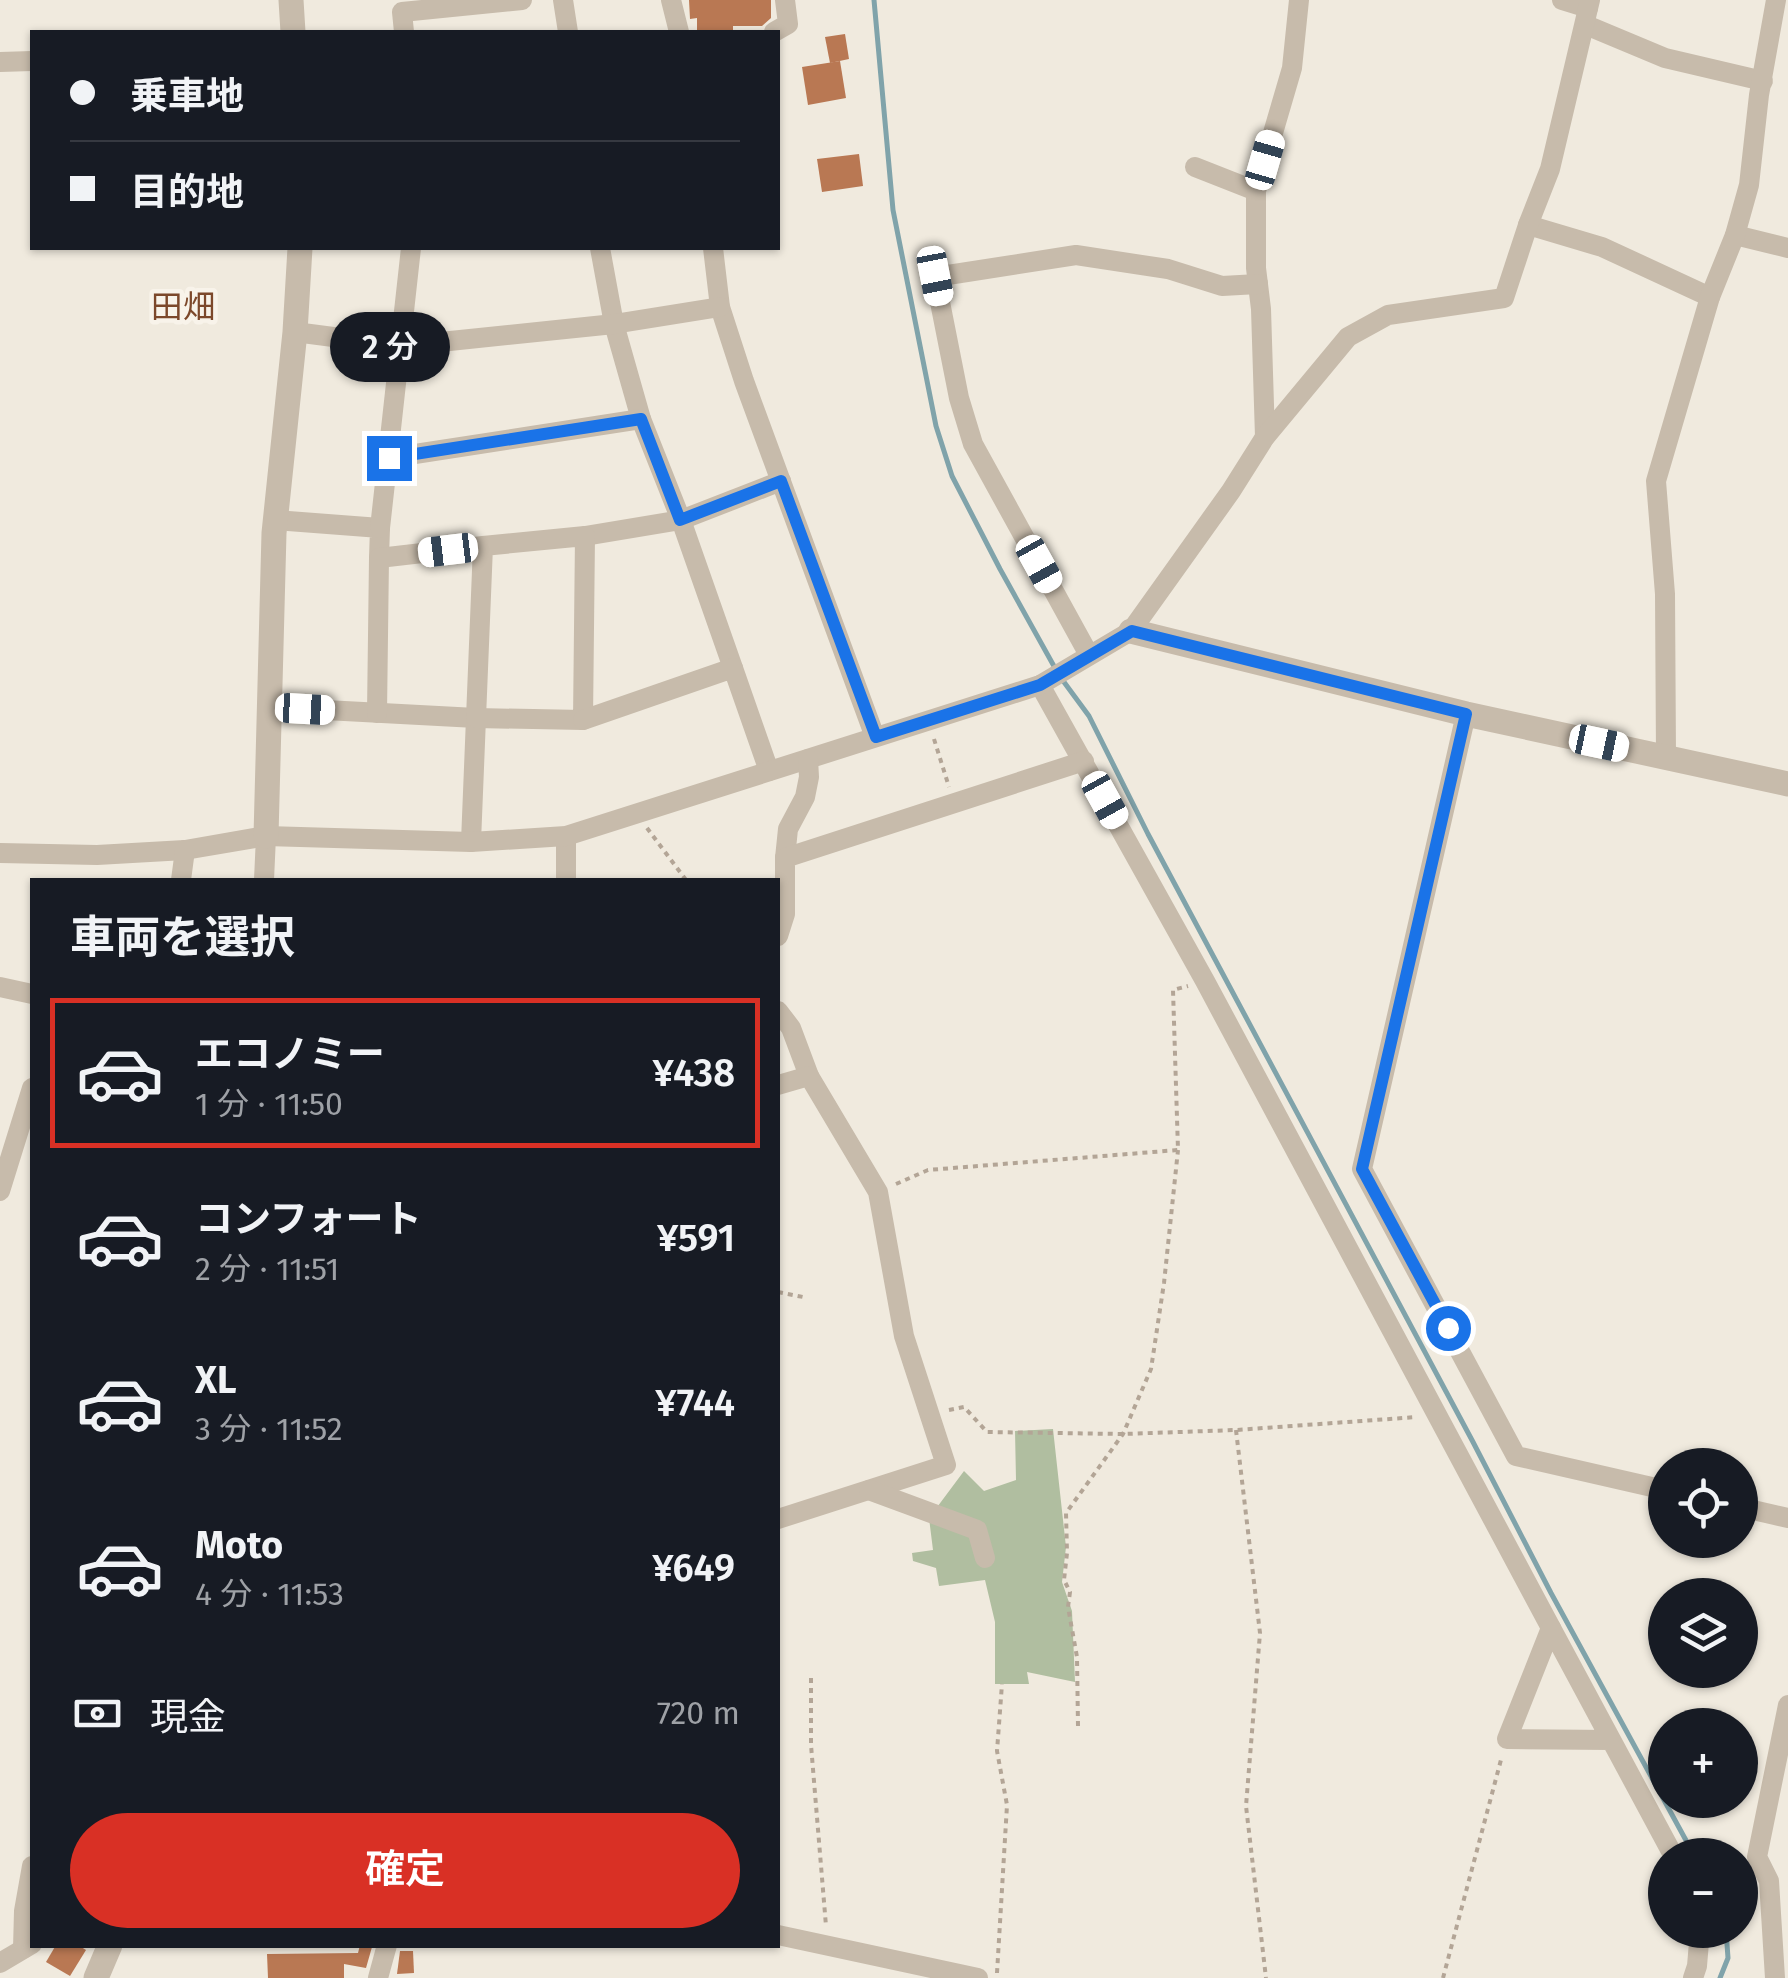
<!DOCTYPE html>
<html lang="ja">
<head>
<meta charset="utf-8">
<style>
  :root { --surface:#171b24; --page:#20242c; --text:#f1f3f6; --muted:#9ea1a6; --line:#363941; --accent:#d93025 }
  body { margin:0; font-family:"Fira Sans","Noto Sans JP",sans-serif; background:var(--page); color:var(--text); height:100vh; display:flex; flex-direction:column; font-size:38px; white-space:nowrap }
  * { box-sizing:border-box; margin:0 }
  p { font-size:32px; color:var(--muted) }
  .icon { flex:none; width:55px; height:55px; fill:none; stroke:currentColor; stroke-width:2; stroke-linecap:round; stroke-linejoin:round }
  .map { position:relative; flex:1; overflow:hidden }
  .drawer { position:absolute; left:30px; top:878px; width:750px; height:1070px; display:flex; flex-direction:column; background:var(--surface); border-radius:0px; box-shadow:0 2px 8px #0004 }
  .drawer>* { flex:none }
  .top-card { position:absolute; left:30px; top:30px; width:750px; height:220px; border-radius:0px; box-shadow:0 2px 8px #0004; display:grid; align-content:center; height:220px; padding:0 40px; background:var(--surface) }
  .tools { position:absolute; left:1648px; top:1448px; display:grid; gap:20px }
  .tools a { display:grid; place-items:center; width:110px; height:110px; border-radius:50%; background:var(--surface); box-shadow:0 2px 8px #0004; font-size:50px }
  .end { position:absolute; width:45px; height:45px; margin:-22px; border:12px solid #1a73e8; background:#fff; box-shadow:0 0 0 5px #fff }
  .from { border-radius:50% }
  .bubble { position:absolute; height:70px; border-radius:35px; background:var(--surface); box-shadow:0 2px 8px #0004; font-size:32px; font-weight:600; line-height:70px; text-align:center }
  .car { position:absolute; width:30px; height:60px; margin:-30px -15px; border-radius:12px; box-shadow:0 0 8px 2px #0007; background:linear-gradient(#fff 24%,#345 0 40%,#fff 0 76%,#345 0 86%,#fff 0) }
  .top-card b { display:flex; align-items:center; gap:35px; height:95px; font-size:38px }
  .top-card b+b { border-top:2px solid var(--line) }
  .top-card i { width:25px; height:25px; background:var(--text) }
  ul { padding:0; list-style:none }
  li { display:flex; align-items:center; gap:30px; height:150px; margin:0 20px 15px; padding:0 20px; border:5px solid transparent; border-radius:0px }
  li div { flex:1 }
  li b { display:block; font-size:38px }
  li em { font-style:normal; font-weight:600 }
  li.selected { border-color:var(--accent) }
  li>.icon { width:90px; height:90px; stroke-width:1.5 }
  h2 { padding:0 40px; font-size:45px; line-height:120px }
  .pay { display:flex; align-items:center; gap:25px; height:110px; padding:0 40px; font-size:38px }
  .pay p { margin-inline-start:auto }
  .action { display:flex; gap:20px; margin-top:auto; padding:20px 40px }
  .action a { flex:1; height:115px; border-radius:60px; background:var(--accent); color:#fff; font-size:40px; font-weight:600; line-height:115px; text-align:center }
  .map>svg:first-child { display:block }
  .green { fill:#b0bea0 }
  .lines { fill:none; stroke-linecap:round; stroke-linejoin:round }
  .stream { stroke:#80a3aa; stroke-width:5 }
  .building { fill:#b97853 }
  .path { stroke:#b3a596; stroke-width:4; stroke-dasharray:5 5; stroke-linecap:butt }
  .minor { stroke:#c7bbab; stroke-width:20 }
  .tertiary { stroke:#c7bbab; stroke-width:25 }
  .route { stroke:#1a73e8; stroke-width:12 }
  .labels { text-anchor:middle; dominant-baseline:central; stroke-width:9; stroke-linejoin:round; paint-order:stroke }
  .neighbourhood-label { font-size:32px; fill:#7c482b; stroke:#f8f3ea }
</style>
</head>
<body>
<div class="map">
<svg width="1788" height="1978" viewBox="0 0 1788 1978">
  <rect width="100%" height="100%" fill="#f0eade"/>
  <polygon class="green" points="1053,1429 1066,1547 1062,1582 1072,1611 1075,1682 1027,1672 1029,1684 995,1684 995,1622 985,1580 939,1586 936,1568 913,1561 912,1553 933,1550 929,1518 964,1471 984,1491 1016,1480 1015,1431"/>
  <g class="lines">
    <g class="stream">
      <polyline points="874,0 893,210 936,426 952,476 1000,569 1055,668"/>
      <polyline points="1061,678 1089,716 1148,834 1473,1442 1551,1593 1694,1855"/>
      <polyline points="1720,1978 1728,1958 1726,1930"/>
    </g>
  </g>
  <g class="building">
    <polygon points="689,0 771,0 771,18 762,26 733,26 733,32 697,32 697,18 690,19"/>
    <polygon points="845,34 849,59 830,63 825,37"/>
    <polygon points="840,61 846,98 808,105 802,67"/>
    <polygon points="859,154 863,186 822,192 817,159"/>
    <polygon points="56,1945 78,1945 86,1950 70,1976 46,1962"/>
    <polygon points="360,1945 372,1947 366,1968 344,1964 344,1978 268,1978 267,1954 358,1953"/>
    <polygon points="400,1951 413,1951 414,1973 397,1974"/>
  </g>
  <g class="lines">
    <g class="path">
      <polyline points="934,739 949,787"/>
      <polyline points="647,828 686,880"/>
      <polyline points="896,1184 928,1170 1178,1150 1173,990 1188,986"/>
      <polyline points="778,1292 803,1297"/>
      <polyline points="949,1410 964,1407 987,1432 1123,1434 1236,1430 1417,1417"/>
      <polyline points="1236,1430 1260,1633 1246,1806 1266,1978"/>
      <polyline points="811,1678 811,1745 826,1926"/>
      <polyline points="1078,1726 1077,1657 1068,1607 1070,1592 1064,1580 1067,1553 1066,1513 1123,1434 1151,1369 1164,1283 1178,1150"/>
      <polyline points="997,1973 1007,1805 997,1751 1002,1684"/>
      <polyline points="1443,1978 1502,1756"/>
    </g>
    <g class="minor">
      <polyline points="563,0 568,32"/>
      <polyline points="671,0 679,32"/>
      <polyline points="1562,0 1588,8"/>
      <polyline points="1586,25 1665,58 1763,81"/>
      <polyline points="404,32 402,12 522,0"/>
      <polyline points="774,32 788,24 785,0"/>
      <polyline points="0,62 32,61"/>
      <polyline points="1195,167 1256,191"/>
      <polyline points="1528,225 1602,247 1710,297"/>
      <polyline points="1735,235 1788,248"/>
      <polyline points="600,248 614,324 641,419"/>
      <polyline points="713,248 720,307 744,381 875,737"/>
      <polyline points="295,332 402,346 614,324 720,307"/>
      <polyline points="1265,437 1261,309 1256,268 1256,191 1292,68 1299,0"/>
      <polyline points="389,458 641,419 681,520 733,668"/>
      <polyline points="275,520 380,528 379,558"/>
      <polyline points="380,528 411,248"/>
      <polyline points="585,536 681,520 781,481"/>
      <polyline points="1089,655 973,444 959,398 935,277 1076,255 1168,269 1222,286 1258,284"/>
      <polyline points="1040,685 1205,981 1551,1628"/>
      <polyline points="269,707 476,718 471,842"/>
      <polyline points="377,713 379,558 483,546 476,718 583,720 585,536 483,546"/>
      <polyline points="1466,714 1362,1169 1516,1456 1665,1490"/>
      <polyline points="583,720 733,668 769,771"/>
      <polyline points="1666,757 1665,594 1656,481 1710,297 1735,235 1749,185 1759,95 1776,0"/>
      <polyline points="566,836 566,880"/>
      <polyline points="0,853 97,855 185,850 266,836 471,842 566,836 1040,685 1131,631 1231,491 1265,437 1348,337 1388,315 1504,298 1528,225 1550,169 1590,0"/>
      <polyline points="785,858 788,829 805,797 809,777 808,759"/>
      <polyline points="181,880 185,850"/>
      <polyline points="264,880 266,836"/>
      <polyline points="778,936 785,914 785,858 1084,761"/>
      <polyline points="0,987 32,994"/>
      <polyline points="778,1011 791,1028 809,1076"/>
      <polyline points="778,1085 809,1076 878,1192 904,1336 946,1465 778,1519"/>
      <polyline points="0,1191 32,1088"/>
      <polyline points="869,1490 977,1530 985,1558"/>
      <polyline points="1740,1507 1788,1518"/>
      <polyline points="1611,1740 1507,1739 1551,1628 1673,1855"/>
      <polyline points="778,1935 978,1978"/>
      <polyline points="23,1949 24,1911 32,1866"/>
      <polyline points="0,1963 32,1944"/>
      <polyline points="378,1978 387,1945"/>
      <polyline points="1693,1978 1697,1966 1700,1930"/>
      <polyline points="1775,1978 1769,1881 1757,1857 1788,1705"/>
    </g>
    <g class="tertiary">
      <polyline points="291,0 293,32"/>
      <polyline points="1131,631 1466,714 1788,784"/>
      <polyline points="266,836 274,533 295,332 300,248"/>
      <polyline points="96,1978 110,1945"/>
    </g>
  </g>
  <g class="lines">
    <polyline class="route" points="389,458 641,419 680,520 781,481 876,737 1040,685 1132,631 1466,714 1362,1169 1448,1328"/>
  </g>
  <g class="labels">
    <g class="neighbourhood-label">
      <text x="183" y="307">田畑</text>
    </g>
  </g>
</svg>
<div class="tools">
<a><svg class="icon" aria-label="locate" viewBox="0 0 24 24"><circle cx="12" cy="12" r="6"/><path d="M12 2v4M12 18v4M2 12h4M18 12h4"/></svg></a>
<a><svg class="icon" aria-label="layers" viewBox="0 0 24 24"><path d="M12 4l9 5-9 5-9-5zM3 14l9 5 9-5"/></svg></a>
<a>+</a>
<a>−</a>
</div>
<i class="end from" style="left:1448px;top:1328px"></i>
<i class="end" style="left:389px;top:458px"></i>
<div class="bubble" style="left:330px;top:312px;width:120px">2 分</div>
<i class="car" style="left:1265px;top:160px;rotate:16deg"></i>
<i class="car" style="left:935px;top:276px;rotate:169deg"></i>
<i class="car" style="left:448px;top:550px;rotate:263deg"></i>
<i class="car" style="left:1039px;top:564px;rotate:151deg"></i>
<i class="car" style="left:305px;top:709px;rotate:93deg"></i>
<i class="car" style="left:1599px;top:743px;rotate:102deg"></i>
<i class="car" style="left:1105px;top:800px;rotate:151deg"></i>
<div class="top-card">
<b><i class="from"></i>乗車地</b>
<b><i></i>目的地</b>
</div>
<section class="drawer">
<h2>車両を選択</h2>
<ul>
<li class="selected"><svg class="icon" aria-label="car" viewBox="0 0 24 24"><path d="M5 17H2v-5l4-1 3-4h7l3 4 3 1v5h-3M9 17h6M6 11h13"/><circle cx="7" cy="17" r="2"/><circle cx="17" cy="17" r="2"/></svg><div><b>エコノミー</b><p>1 分 · 11:50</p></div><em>¥438</em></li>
<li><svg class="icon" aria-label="car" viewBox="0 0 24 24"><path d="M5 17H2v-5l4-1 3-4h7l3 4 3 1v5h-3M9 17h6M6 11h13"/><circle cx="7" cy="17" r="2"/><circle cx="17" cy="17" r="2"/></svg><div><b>コンフォート</b><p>2 分 · 11:51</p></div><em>¥591</em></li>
<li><svg class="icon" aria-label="car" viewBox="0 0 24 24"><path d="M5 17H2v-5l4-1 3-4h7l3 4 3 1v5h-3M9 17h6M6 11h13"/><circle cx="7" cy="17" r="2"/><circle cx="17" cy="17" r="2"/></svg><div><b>XL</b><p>3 分 · 11:52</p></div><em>¥744</em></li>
<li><svg class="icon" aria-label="car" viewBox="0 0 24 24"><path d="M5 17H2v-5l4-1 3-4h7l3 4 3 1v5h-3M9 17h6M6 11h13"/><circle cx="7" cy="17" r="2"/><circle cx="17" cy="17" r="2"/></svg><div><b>Moto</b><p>4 分 · 11:53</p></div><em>¥649</em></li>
</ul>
<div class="pay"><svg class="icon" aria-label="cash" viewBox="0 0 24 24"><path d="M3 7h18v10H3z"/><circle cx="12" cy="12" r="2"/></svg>現金<p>720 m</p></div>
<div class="action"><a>確定</a></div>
</section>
</div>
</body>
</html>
